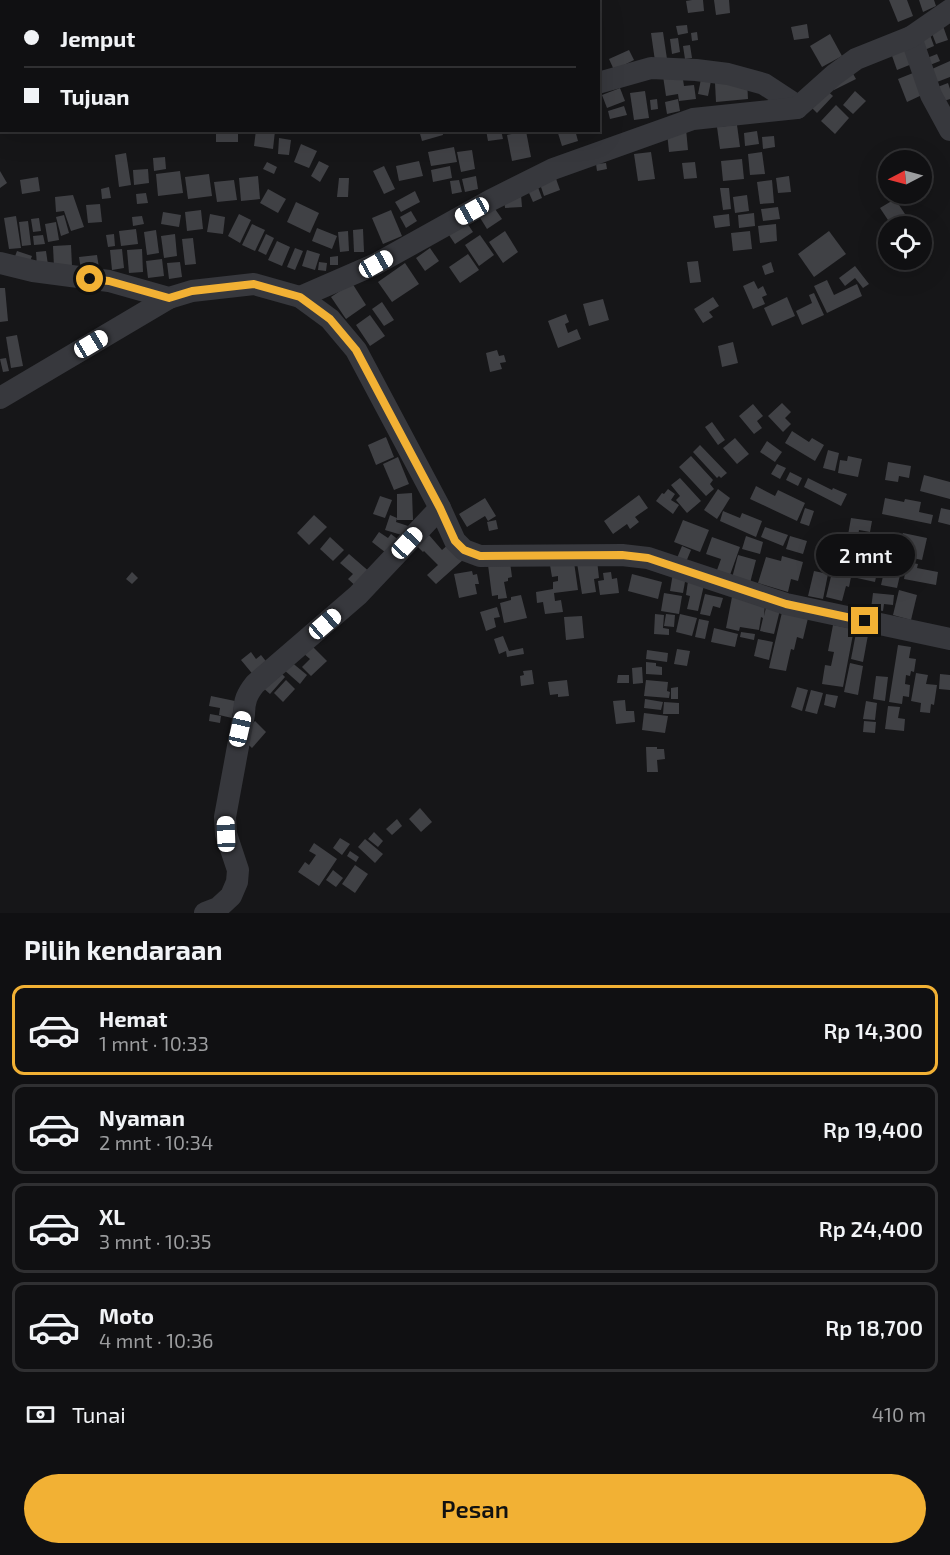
<!DOCTYPE html>
<html lang="id">
<head>
<meta charset="utf-8">
<style>
  :root { --surface:#101012; --page:#1e1e20; --text:#f1f3f6; --muted:#9c9d9f; --line:#303032; --accent:#f2b134 }
  body { margin:0; font-family:"Exo 2",sans-serif; background:var(--page); color:var(--text); height:100vh; display:flex; flex-direction:column; font-size:22px; white-space:nowrap }
  * { box-sizing:border-box; margin:0 }
  p { font-size:20px; color:var(--muted) }
  .icon { flex:none; width:33px; height:33px; fill:none; stroke:currentColor; stroke-width:2; stroke-linecap:round; stroke-linejoin:round }
  .map { position:relative; height:913px; overflow:hidden }
  .sheet { display:flex; flex-direction:column; background:var(--surface); flex:1 }
  .sheet>* { flex:none }
  .hud { position:absolute; left:0px; top:0px; width:600px; height:132px; box-shadow:0 6px 24px #0002,0 0 0 2px var(--line); display:grid; align-content:center; height:132px; padding:0 24px; background:var(--surface) }
  .needle { width:39px; rotate:264deg }
  .buttons { position:absolute; left:878px; top:150px; display:grid; gap:12px }
  .buttons a { display:grid; place-items:center; width:54px; height:54px; border-radius:50%; background:var(--surface); box-shadow:0 6px 24px #0002,0 0 0 2px var(--line); font-size:30px }
  .end { position:absolute; width:27px; height:27px; margin:-14px; border:8px solid #f2b134; background:#111; box-shadow:0 0 0 3px #111 }
  .from { border-radius:50% }
  .bubble { position:absolute; height:42px; border-radius:21px; background:var(--surface); box-shadow:0 6px 24px #0002,0 0 0 2px var(--line); font-size:20px; font-weight:600; line-height:42px; text-align:center }
  .car { position:absolute; width:18px; height:36px; margin:-18px -9px; border-radius:8px; box-shadow:0 0 4px 2px #0007; background:linear-gradient(#fff 24%,#345 0 40%,#fff 0 76%,#345 0 86%,#fff 0) }
  .hud b { display:flex; align-items:center; gap:21px; height:57px; font-size:22px }
  .hud b+b { border-top:2px solid var(--line) }
  .hud i { width:15px; height:15px; background:var(--text) }
  ul { padding:0; list-style:none }
  li { display:flex; align-items:center; gap:18px; height:90px; margin:0 12px 9px; padding:0 12px; border:3px solid var(--line); border-radius:12px }
  li div { flex:1 }
  li b { display:block; font-size:22px }
  li em { font-style:normal; font-weight:600 }
  li.active { border-color:var(--accent) }
  li>.icon { width:54px; height:54px; stroke-width:1.5 }
  h2 { padding:0 24px; font-size:27px; line-height:72px }
  .pay { display:flex; align-items:center; gap:15px; height:66px; padding:0 24px; font-size:22px }
  .pay p { margin-inline-start:auto }
  .action { display:flex; gap:12px; margin-top:auto; padding:12px 24px }
  .action a { flex:1; height:69px; border-radius:36px; background:var(--accent); color:#111; font-size:24px; font-weight:600; line-height:69px; text-align:center }
  .map>svg:first-child { display:block }
  .building { fill:#404145 }
  .lines { fill:none; stroke-linecap:round; stroke-linejoin:round }
  .minor { stroke:#37383d; stroke-width:22 }
  .route { stroke:#f2b134; stroke-width:8 }
</style>
</head>
<body>
<div class="map">
<svg width="950" height="913" viewBox="0 0 950 913">
  <rect width="100%" height="100%" fill="#161618"/>
  <g class="building">
    <polygon points="692,0 703,0 704,11 688,13 686,1"/>
    <polygon points="714,0 729,0 730,13 716,15"/>
    <polygon points="889,0 907,0 913,16 898,22"/>
    <polygon points="919,0 934,0 936,6 923,12"/>
    <polygon points="807,24 809,38 794,40 791,27"/>
    <polygon points="687,25 688,33 678,35 676,26"/>
    <polygon points="943,26 948,40 936,44 931,31"/>
    <polygon points="663,32 667,59 655,61 651,33"/>
    <polygon points="697,32 698,40 692,41 691,33"/>
    <polygon points="929,32 934,46 922,51 917,37"/>
    <polygon points="830,34 842,56 822,67 810,46"/>
    <polygon points="678,38 680,52 672,54 670,39"/>
    <polygon points="690,45 692,58 685,59 683,46"/>
    <polygon points="906,47 912,64 897,70 891,53"/>
    <polygon points="629,50 634,60 614,70 609,59"/>
    <polygon points="937,54 940,61 930,65 927,58"/>
    <polygon points="950,61 950,77 937,82 932,69"/>
    <polygon points="851,70 856,79 834,90 829,81"/>
    <polygon points="682,73 684,86 694,85 696,99 679,101 678,94 666,96 663,76"/>
    <polygon points="913,73 922,95 907,102 898,79"/>
    <polygon points="701,79 711,81 708,96 698,94"/>
    <polygon points="747,81 748,99 716,102 715,83"/>
    <polygon points="948,83 950,89 950,99 941,102 935,88"/>
    <polygon points="620,88 625,101 607,108 602,95"/>
    <polygon points="824,88 833,96 817,113 809,105"/>
    <polygon points="645,91 649,118 634,120 630,93"/>
    <polygon points="855,91 866,101 853,114 843,105"/>
    <polygon points="657,99 658,109 651,110 650,100"/>
    <polygon points="678,99 680,111 667,114 665,102"/>
    <polygon points="836,105 849,118 835,134 821,121"/>
    <polygon points="624,106 627,115 610,119 608,111"/>
    <polygon points="737,125 740,147 720,149 717,127"/>
    <polygon points="686,129 688,150 669,152 667,132"/>
    <rect x="216" y="130" width="22" height="12"/>
    <polygon points="256,130 275,131 273,149 254,146"/>
    <polygon points="419,130 442,130 443,135 422,141"/>
    <polygon points="486,130 501,130 503,139 488,141"/>
    <polygon points="557,130 575,130 578,141 562,146"/>
    <polygon points="526,131 531,157 512,161 507,135"/>
    <polygon points="757,131 759,144 745,146 744,133"/>
    <polygon points="774,136 775,147 763,149 762,137"/>
    <polygon points="279,138 291,140 289,155 278,154"/>
    <polygon points="301,144 317,151 309,168 294,162"/>
    <polygon points="454,147 457,162 431,166 428,152"/>
    <polygon points="472,150 475,169 461,172 457,152"/>
    <polygon points="651,152 655,179 638,181 634,154"/>
    <polygon points="762,152 765,174 750,175 748,154"/>
    <polygon points="126,153 131,185 119,187 115,155"/>
    <polygon points="165,157 166,169 154,171 153,158"/>
    <polygon points="742,159 744,179 723,181 721,161"/>
    <polygon points="319,161 329,166 320,182 311,176"/>
    <polygon points="419,161 423,176 399,181 396,166"/>
    <polygon points="267,162 277,167 274,174 263,169"/>
    <polygon points="695,162 697,178 684,179 682,163"/>
    <polygon points="606,163 607,169 597,171 596,164"/>
    <polygon points="384,166 395,189 384,194 373,171"/>
    <polygon points="450,166 452,178 433,182 431,170"/>
    <polygon points="148,169 149,183 134,185 133,170"/>
    <polygon points="0,171 7,183 0,188"/>
    <polygon points="180,171 183,193 158,196 156,174"/>
    <polygon points="554,173 560,190 544,196 538,178"/>
    <polygon points="209,174 212,196 188,199 185,177"/>
    <polygon points="258,176 260,199 241,201 239,178"/>
    <polygon points="476,176 478,189 465,192 462,179"/>
    <polygon points="789,176 791,192 778,193 776,178"/>
    <polygon points="38,177 40,191 22,194 20,180"/>
    <polygon points="339,178 349,178 348,197 337,197"/>
    <polygon points="234,180 237,200 217,202 214,182"/>
    <polygon points="459,180 462,192 452,194 450,181"/>
    <polygon points="772,180 774,203 760,204 757,182"/>
    <polygon points="536,182 542,198 533,202 526,186"/>
    <polygon points="109,187 111,198 102,199 101,189"/>
    <polygon points="720,188 729,188 731,209 723,210"/>
    <polygon points="268,189 286,199 278,213 260,203"/>
    <polygon points="415,191 420,202 401,212 395,202"/>
    <polygon points="146,193 148,203 137,204 136,194"/>
    <polygon points="73,195 84,227 71,231 64,211 56,212 55,197"/>
    <polygon points="521,195 522,207 505,208 504,196"/>
    <polygon points="747,195 749,211 735,213 733,197"/>
    <polygon points="895,199 907,217 892,226 880,208"/>
    <polygon points="296,202 319,213 310,233 287,222"/>
    <polygon points="100,204 102,222 88,223 86,205"/>
    <polygon points="493,206 502,219 487,229 479,216"/>
    <polygon points="778,207 780,219 763,221 761,209"/>
    <polygon points="201,210 203,229 187,231 185,212"/>
    <polygon points="391,210 402,236 383,244 372,218"/>
    <polygon points="411,211 417,221 406,228 400,217"/>
    <polygon points="163,212 181,215 179,227 161,224"/>
    <polygon points="754,213 755,226 739,228 738,215"/>
    <polygon points="210,214 225,217 223,234 207,232"/>
    <polygon points="239,214 251,220 240,243 228,236"/>
    <polygon points="729,214 730,226 715,228 713,216"/>
    <polygon points="64,215 69,233 61,236 56,217"/>
    <polygon points="16,216 21,248 9,249 4,218"/>
    <polygon points="142,216 144,224 133,226 132,217"/>
    <polygon points="39,218 41,231 33,232 31,219"/>
    <polygon points="465,220 473,232 455,244 447,232"/>
    <polygon points="28,221 31,245 22,246 19,222"/>
    <polygon points="56,222 59,240 48,242 45,224"/>
    <polygon points="252,224 265,230 255,251 242,245"/>
    <polygon points="776,224 777,241 760,243 758,226"/>
    <polygon points="317,228 337,236 332,249 312,241"/>
    <polygon points="136,229 138,244 121,246 119,231"/>
    <polygon points="363,229 364,252 354,252 353,230"/>
    <polygon points="156,230 159,253 147,255 144,232"/>
    <polygon points="348,231 349,251 340,252 338,232"/>
    <polygon points="505,231 518,252 503,263 489,242"/>
    <polygon points="750,231 752,249 733,251 731,233"/>
    <polygon points="829,231 846,254 814,277 798,254"/>
    <polygon points="114,234 115,246 108,247 106,235"/>
    <polygon points="175,234 177,256 164,258 161,236"/>
    <polygon points="266,234 274,238 266,255 258,251"/>
    <polygon points="43,235 45,244 34,245 33,236"/>
    <polygon points="480,235 494,255 479,266 465,245"/>
    <polygon points="193,238 196,264 185,265 182,239"/>
    <polygon points="277,241 290,247 282,266 268,260"/>
    <polygon points="71,245 72,266 54,267 53,246"/>
    <polygon points="295,248 303,251 295,270 287,267"/>
    <polygon points="430,248 439,261 425,271 416,258"/>
    <polygon points="122,249 124,268 112,270 110,250"/>
    <polygon points="142,249 143,272 129,273 127,250"/>
    <polygon points="307,250 320,254 315,270 302,266"/>
    <polygon points="17,251 32,256 29,264 14,259"/>
    <polygon points="46,251 48,265 37,266 36,252"/>
    <polygon points="468,254 479,270 460,283 449,267"/>
    <polygon points="97,255 99,268 81,270 79,257"/>
    <polygon points="338,256 338,265 330,265 330,257"/>
    <polygon points="162,259 164,276 148,278 146,261"/>
    <polygon points="698,261 701,282 690,283 687,262"/>
    <polygon points="180,262 182,277 169,279 167,263"/>
    <polygon points="319,262 327,263 326,271 318,270"/>
    <polygon points="771,262 774,272 765,275 762,266"/>
    <polygon points="405,263 419,284 392,302 378,282"/>
    <polygon points="855,266 869,284 863,288 855,278 845,286 839,278"/>
    <polygon points="827,280 834,295 857,284 862,296 827,313 814,286"/>
    <polygon points="754,281 758,289 763,286 767,295 762,297 765,304 753,309 743,286"/>
    <polygon points="352,283 366,305 346,319 331,297"/>
    <polygon points="0,288 5,288 8,321 0,322"/>
    <polygon points="814,293 824,315 802,325 796,311 812,303 809,295"/>
    <polygon points="713,297 719,306 709,312 713,317 703,323 694,309"/>
    <polygon points="787,297 795,316 772,326 764,308"/>
    <polygon points="603,299 609,320 589,326 583,304"/>
    <polygon points="382,302 394,320 384,326 372,309"/>
    <polygon points="566,314 569,322 565,324 568,333 577,329 581,339 558,348 548,321"/>
    <polygon points="370,315 385,336 370,346 356,325"/>
    <polygon points="17,335 23,366 11,368 6,337"/>
    <polygon points="733,342 738,363 722,367 718,346"/>
    <polygon points="497,350 499,356 504,355 506,362 500,363 502,369 490,372 486,353"/>
    <polygon points="6,358 9,371 3,372 0,359"/>
    <polygon points="782,403 791,412 785,418 791,424 783,432 768,416"/>
    <polygon points="753,404 763,416 757,421 762,428 754,434 739,416"/>
    <polygon points="712,422 725,440 718,445 705,427"/>
    <polygon points="792,431 809,442 812,438 824,445 815,461 785,443"/>
    <polygon points="386,437 394,457 376,465 368,445"/>
    <polygon points="735,438 749,454 737,464 723,448"/>
    <polygon points="767,441 782,452 775,462 760,452"/>
    <polygon points="700,445 727,473 721,478 719,476 717,478 693,452"/>
    <polygon points="828,450 839,453 835,471 823,468"/>
    <polygon points="691,456 713,480 710,484 714,489 706,496 679,467"/>
    <polygon points="848,456 862,459 858,477 838,473 840,460 847,461"/>
    <polygon points="398,457 409,484 394,490 383,464"/>
    <polygon points="888,462 911,466 909,478 899,476 898,482 885,480"/>
    <polygon points="777,464 786,468 780,479 771,474"/>
    <polygon points="790,472 802,478 798,486 786,480"/>
    <polygon points="924,475 950,482 950,499 920,491"/>
    <polygon points="680,478 701,501 687,513 676,500 680,496 671,485"/>
    <polygon points="808,478 832,490 833,488 847,494 841,506 804,487"/>
    <polygon points="756,486 775,496 778,490 805,503 797,521 750,499"/>
    <polygon points="668,489 675,494 671,500 679,505 673,514 656,501 662,493 664,494"/>
    <polygon points="718,489 730,498 717,519 704,510"/>
    <polygon points="412,493 413,520 397,520 397,494"/>
    <polygon points="639,495 648,508 635,517 639,522 630,529 627,524 613,534 604,521"/>
    <polygon points="380,496 392,500 385,518 373,514"/>
    <polygon points="485,498 496,516 488,521 485,516 467,527 459,514"/>
    <polygon points="885,498 904,502 905,499 921,502 919,512 933,515 931,524 882,514"/>
    <polygon points="805,508 814,511 809,526 800,523"/>
    <polygon points="941,508 950,510 950,525 938,522"/>
    <polygon points="723,511 740,518 742,513 762,521 756,537 720,521"/>
    <polygon points="314,515 327,527 309,545 297,533"/>
    <polygon points="390,515 397,518 396,522 408,526 405,536 385,530"/>
    <polygon points="851,518 872,521 870,532 859,530 858,537 848,535"/>
    <polygon points="496,520 498,529 489,531 487,522"/>
    <polygon points="683,520 709,530 700,552 674,542"/>
    <polygon points="765,527 788,535 783,546 761,537"/>
    <polygon points="379,532 388,538 391,534 400,541 390,556 372,542"/>
    <polygon points="903,533 927,538 922,560 898,555"/>
    <polygon points="429,535 442,550 450,543 464,559 436,584 427,575 438,565 424,551 423,552 417,546"/>
    <polygon points="746,536 763,542 760,554 742,549"/>
    <polygon points="790,536 807,541 803,554 786,549"/>
    <polygon points="330,537 344,550 333,561 320,549"/>
    <polygon points="712,537 740,547 730,575 717,570 721,559 706,554"/>
    <polygon points="682,546 691,550 686,562 677,558"/>
    <polygon points="836,547 858,553 854,569 831,563"/>
    <polygon points="349,554 372,574 359,589 348,579 353,574 340,563"/>
    <polygon points="738,555 756,560 750,583 732,578"/>
    <polygon points="782,556 803,562 798,581 791,579 788,592 758,583 766,557 781,561"/>
    <polygon points="862,558 879,562 875,582 857,578"/>
    <polygon points="894,559 903,562 897,588 881,585 883,576 889,577"/>
    <polygon points="597,560 599,578 594,579 596,592 582,594 577,563"/>
    <polygon points="510,562 512,577 508,578 508,581 504,582 507,598 498,599 498,595 492,596 488,565"/>
    <polygon points="574,562 578,590 554,593 555,601 561,600 563,612 545,614 543,602 537,603 536,592 553,589 553,582 558,581 558,576 552,577 550,565"/>
    <polygon points="907,562 918,564 917,568 938,572 936,585 904,579"/>
    <polygon points="833,568 852,572 849,587 846,586 842,601 826,597"/>
    <polygon points="472,571 473,575 477,574 479,584 475,584 477,594 459,598 454,574"/>
    <polygon points="814,571 828,574 823,599 808,596"/>
    <polygon points="132,572 138,578 132,584 126,579"/>
    <polygon points="611,572 612,579 617,578 619,593 600,595 598,581 604,580 603,573"/>
    <polygon points="673,573 686,576 683,593 670,591"/>
    <polygon points="632,574 662,582 658,599 628,591"/>
    <polygon points="688,581 704,585 698,611 687,609 690,596 686,595"/>
    <polygon points="899,590 917,595 911,620 893,615"/>
    <polygon points="664,593 682,596 679,614 661,611"/>
    <polygon points="873,593 894,595 893,605 884,604 883,611 871,609"/>
    <polygon points="705,594 723,598 720,608 713,606 710,616 700,614"/>
    <polygon points="521,595 527,618 504,623 500,603 511,600 511,597"/>
    <polygon points="732,597 765,603 764,616 767,603 781,606 774,634 760,631 763,618 761,617 759,630 740,627 739,631 726,628"/>
    <polygon points="497,607 500,617 494,618 496,627 486,631 480,612"/>
    <polygon points="783,608 809,614 803,639 797,637 794,650 791,649 786,671 769,668"/>
    <polygon points="655,614 664,615 663,628 669,629 669,635 654,634"/>
    <polygon points="666,614 675,615 674,627 664,626"/>
    <polygon points="680,614 697,618 692,636 676,632"/>
    <polygon points="582,616 584,638 566,640 564,617"/>
    <polygon points="699,619 709,621 705,639 695,637"/>
    <polygon points="833,625 854,629 843,687 822,684 825,665 831,666 834,652 828,651"/>
    <polygon points="714,628 738,634 735,647 711,642"/>
    <polygon points="741,632 755,634 754,640 740,637"/>
    <polygon points="856,633 868,635 863,662 851,659"/>
    <polygon points="503,636 509,651 523,648 524,654 507,657 506,651 499,654 494,639"/>
    <polygon points="758,639 773,642 769,660 754,656"/>
    <polygon points="311,645 327,661 311,676 302,667 310,659 303,653"/>
    <polygon points="898,645 911,647 909,658 916,659 914,672 911,671 910,676 906,675 905,684 910,685 909,697 903,696 902,704 889,702"/>
    <polygon points="677,649 690,651 687,666 674,664"/>
    <polygon points="647,650 668,653 667,662 646,659"/>
    <polygon points="251,652 256,659 261,655 269,665 255,677 241,660"/>
    <polygon points="290,661 307,675 300,684 283,669"/>
    <polygon points="646,662 656,663 656,666 662,667 662,675 646,674"/>
    <polygon points="850,663 863,666 858,695 844,692"/>
    <polygon points="642,667 643,683 633,684 632,668"/>
    <polygon points="277,669 285,677 270,694 261,686"/>
    <polygon points="532,670 534,684 521,686 520,676 524,675 523,671"/>
    <polygon points="916,673 928,675 926,684 937,685 934,705 931,704 930,713 920,712 921,703 911,701"/>
    <polygon points="940,674 950,675 950,690 939,689"/>
    <polygon points="618,675 629,675 629,683 617,683"/>
    <polygon points="876,676 888,677 885,701 873,699"/>
    <polygon points="286,680 295,689 283,702 274,693"/>
    <polygon points="567,680 569,696 558,697 558,694 550,695 548,682"/>
    <polygon points="646,680 668,682 667,691 670,692 669,698 644,696"/>
    <polygon points="678,687 678,699 671,699 671,688"/>
    <polygon points="797,687 808,690 802,711 791,707"/>
    <polygon points="811,690 823,693 817,714 805,711"/>
    <polygon points="826,694 838,696 835,708 824,705"/>
    <polygon points="211,696 235,701 232,718 219,715 220,708 209,706"/>
    <polygon points="645,699 663,702 661,710 644,708"/>
    <polygon points="625,700 626,711 634,711 635,722 616,724 613,701"/>
    <polygon points="866,701 877,703 875,720 863,719"/>
    <polygon points="664,702 679,703 679,714 663,714"/>
    <polygon points="888,706 900,707 898,718 905,719 904,731 885,729"/>
    <polygon points="644,713 668,716 665,733 642,730"/>
    <polygon points="210,714 221,716 220,723 209,721"/>
    <polygon points="255,721 266,732 252,748 240,737"/>
    <polygon points="864,721 876,722 875,733 863,732"/>
    <polygon points="646,747 657,747 657,749 664,749 665,759 657,760 658,772 647,772"/>
    <polygon points="420,808 432,822 421,832 409,819"/>
    <polygon points="397,819 402,826 392,835 386,829"/>
    <polygon points="374,832 383,841 378,847 368,839"/>
    <polygon points="340,838 350,844 342,855 333,848"/>
    <polygon points="365,839 383,854 375,863 358,847"/>
    <polygon points="314,843 337,859 319,886 298,872 305,862 309,865 316,855 309,851"/>
    <polygon points="350,851 359,857 356,862 347,856"/>
    <polygon points="355,865 368,874 355,893 342,884"/>
    <polygon points="333,870 343,878 336,887 326,880"/>
  </g>
  <g class="lines">
    <g class="minor">
      <polyline points="911,37 931,95 950,130"/>
      <polyline points="598,83 651,68 696,70 728,74 764,84 796,105 797,108"/>
      <polyline points="0,263 33,271 109,281 169,298 192,291 254,284 300,297 330,319 356,350 440,508 455,541 464,550 480,556 622,555 648,558 786,604 950,639"/>
      <polyline points="300,297 376,264 491,200 553,169 693,119 797,108 834,75 856,59 911,37 950,10"/>
      <polyline points="0,398 169,298"/>
      <path d="M205,913L218,908L231,896L237,882L238,870L226,834L225,817L244,714C244,701 247,694 255,684L358,595L440,508"/>
    </g>
  </g>
  <g class="lines">
    <polyline class="route" points="90,279 109,281 169,298 192,291 254,284 300,297 330,319 356,350 440,508 455,541 464,550 480,556 622,555 648,558 786,604 865,621"/>
  </g>
</svg>
<div class="buttons">
<a><svg class="needle" viewBox="-14 -14 28 28"><path d="M0-13l5 13h-10z" fill="#e53935"/><path d="M0 13l5-13h-10z" fill="#9c9d9f"/></svg></a>
<a><svg class="icon" aria-label="locate" viewBox="0 0 24 24"><circle cx="12" cy="12" r="6"/><path d="M12 2v4M12 18v4M2 12h4M18 12h4"/></svg></a>
</div>
<i class="end from" style="left:90px;top:279px"></i>
<i class="end" style="left:865px;top:621px"></i>
<div class="bubble" style="left:816px;top:534px;width:99px">2 mnt</div>
<i class="car" style="left:472px;top:211px;rotate:241deg"></i>
<i class="car" style="left:376px;top:264px;rotate:61deg"></i>
<i class="car" style="left:91px;top:344px;rotate:59deg"></i>
<i class="car" style="left:407px;top:543px;rotate:43deg"></i>
<i class="car" style="left:325px;top:624px;rotate:49deg"></i>
<i class="car" style="left:240px;top:729px;rotate:13deg"></i>
<i class="car" style="left:226px;top:834px;rotate:358deg"></i>
<div class="hud">
<b><i class="from"></i>Jemput</b>
<b><i></i>Tujuan</b>
</div>
</div>
<section class="sheet">
<h2>Pilih kendaraan</h2>
<ul>
<li class="active"><svg class="icon" aria-label="car" viewBox="0 0 24 24"><path d="M5 17H2v-5l4-1 3-4h7l3 4 3 1v5h-3M9 17h6M6 11h13"/><circle cx="7" cy="17" r="2"/><circle cx="17" cy="17" r="2"/></svg><div><b>Hemat</b><p>1 mnt · 10:33</p></div><em>Rp 14,300</em></li>
<li><svg class="icon" aria-label="car" viewBox="0 0 24 24"><path d="M5 17H2v-5l4-1 3-4h7l3 4 3 1v5h-3M9 17h6M6 11h13"/><circle cx="7" cy="17" r="2"/><circle cx="17" cy="17" r="2"/></svg><div><b>Nyaman</b><p>2 mnt · 10:34</p></div><em>Rp 19,400</em></li>
<li><svg class="icon" aria-label="car" viewBox="0 0 24 24"><path d="M5 17H2v-5l4-1 3-4h7l3 4 3 1v5h-3M9 17h6M6 11h13"/><circle cx="7" cy="17" r="2"/><circle cx="17" cy="17" r="2"/></svg><div><b>XL</b><p>3 mnt · 10:35</p></div><em>Rp 24,400</em></li>
<li><svg class="icon" aria-label="car" viewBox="0 0 24 24"><path d="M5 17H2v-5l4-1 3-4h7l3 4 3 1v5h-3M9 17h6M6 11h13"/><circle cx="7" cy="17" r="2"/><circle cx="17" cy="17" r="2"/></svg><div><b>Moto</b><p>4 mnt · 10:36</p></div><em>Rp 18,700</em></li>
</ul>
<div class="pay"><svg class="icon" aria-label="cash" viewBox="0 0 24 24"><path d="M3 7h18v10H3z"/><circle cx="12" cy="12" r="2"/></svg>Tunai<p>410 m</p></div>
<div class="action"><a>Pesan</a></div>
</section>
</body>
</html>
